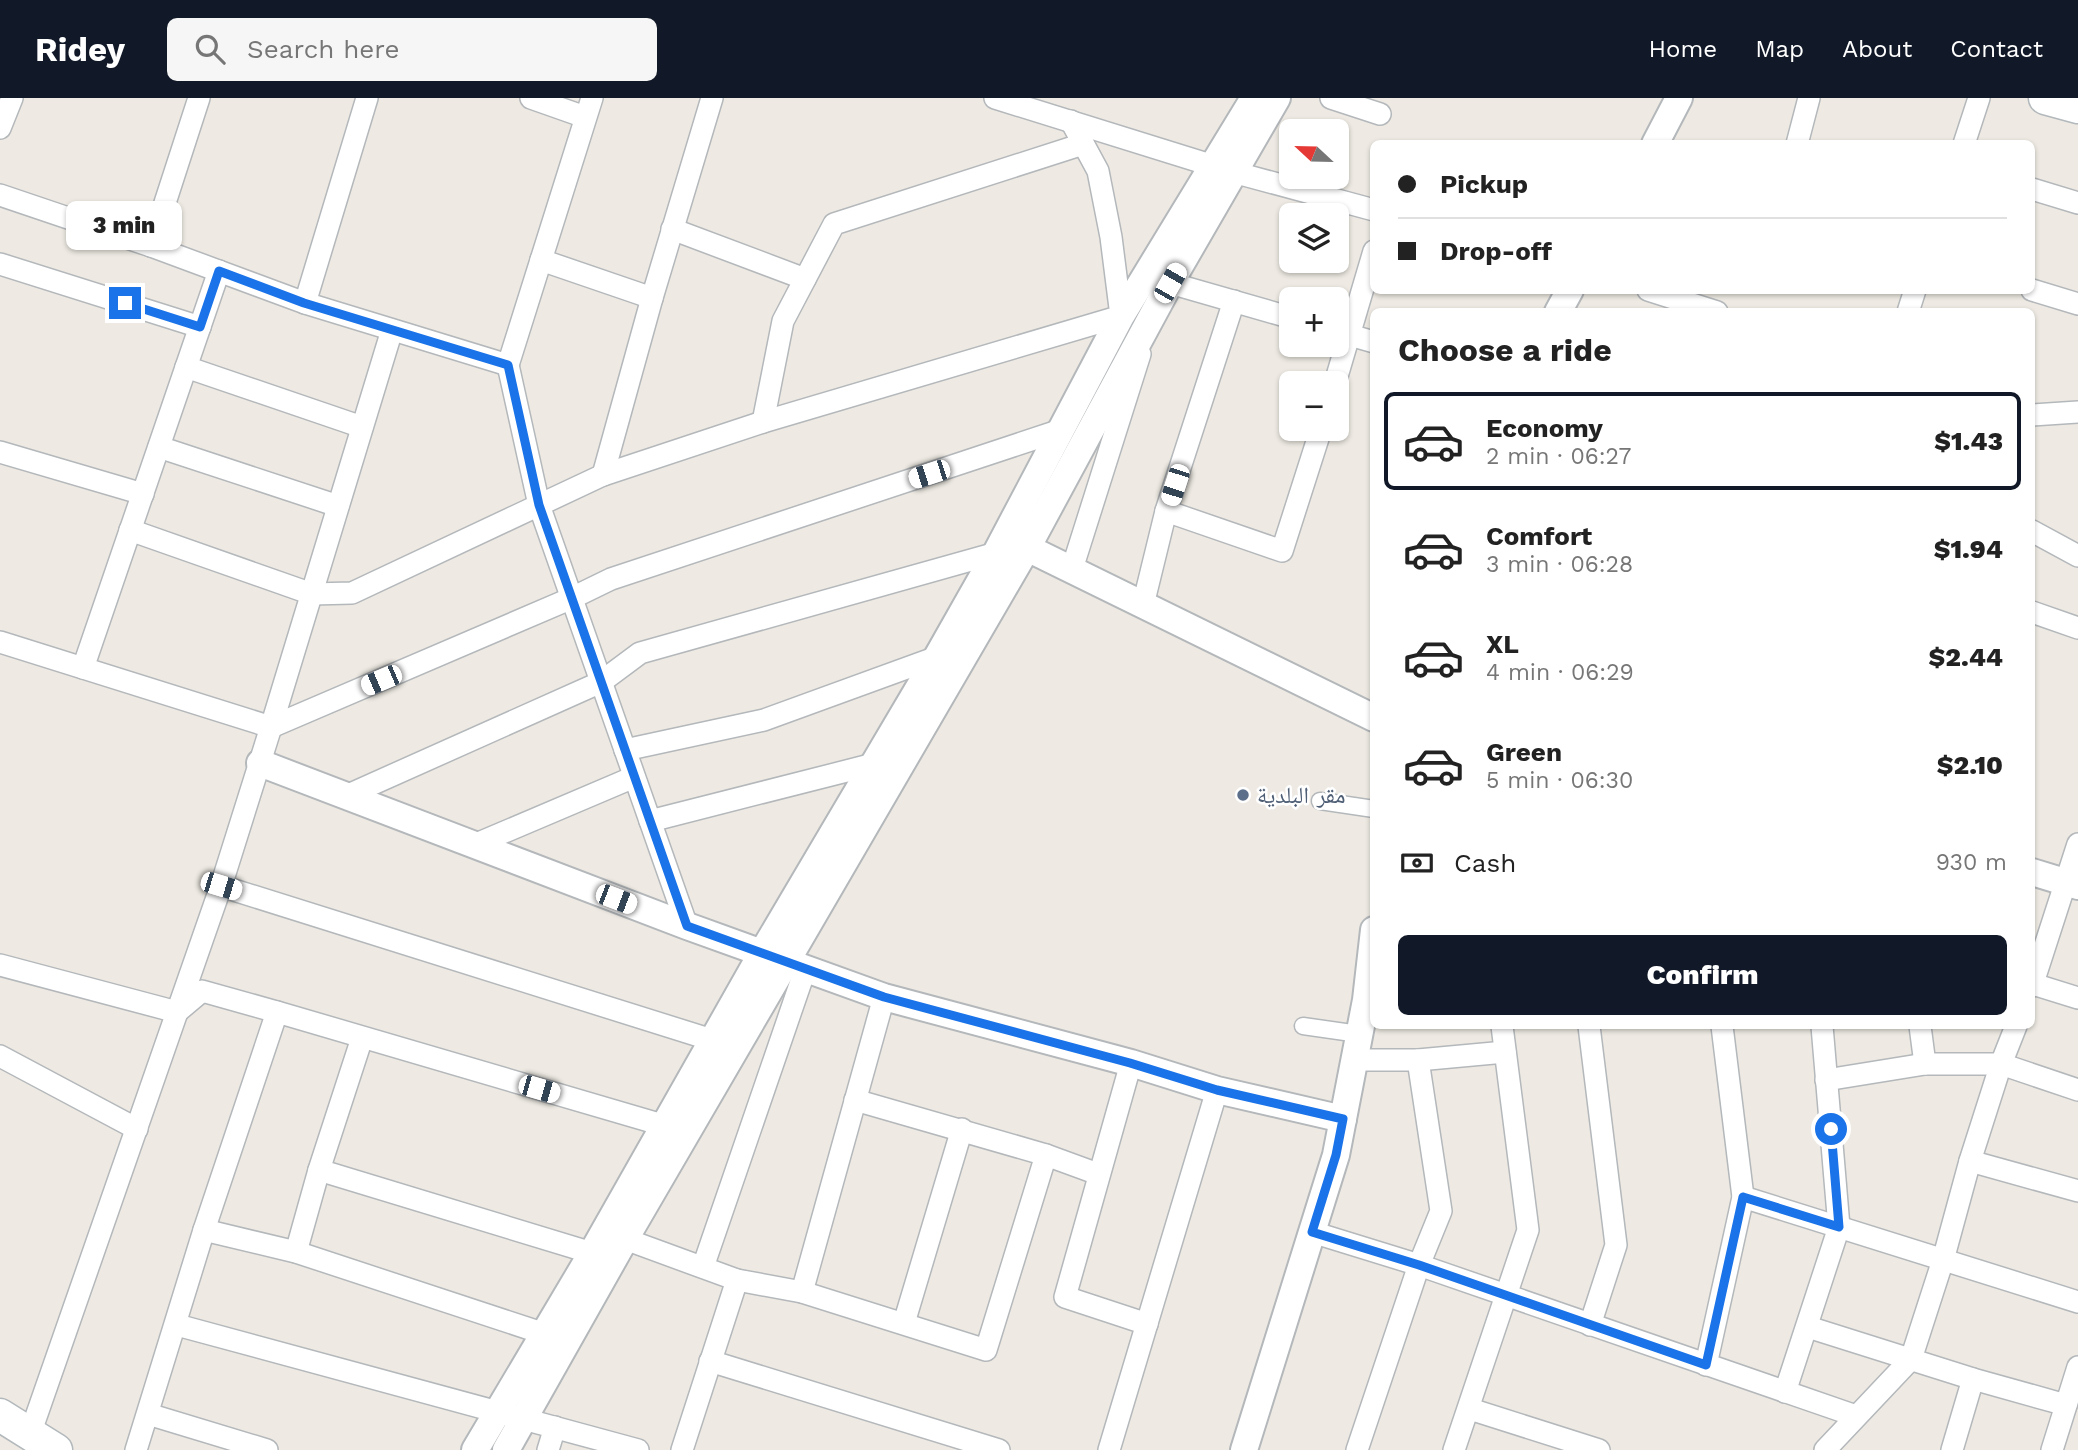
<!DOCTYPE html>
<html lang="en">
<head>
<meta charset="utf-8">
<style>
  :root { --surface:#fff; --page:#f6f6f6; --text:#222; --muted:#767676; --line:#e0e0e0; --accent:#111827 }
  body { margin:0; font-family:"Work Sans","Noto Naskh Arabic",sans-serif; background:var(--page); color:var(--text); height:100vh; display:flex; flex-direction:column; font-size:26px; white-space:nowrap }
  * { box-sizing:border-box; margin:0 }
  p { font-size:23px; color:var(--muted) }
  .icon { flex:none; width:38px; height:38px; fill:none; stroke:currentColor; stroke-width:2; stroke-linecap:round; stroke-linejoin:round }
  .map { position:relative; flex:1; overflow:hidden }
  .panel { position:absolute; left:1370px; top:210px; width:665px; height:721px; display:flex; flex-direction:column; background:var(--surface); border-radius:10px; box-shadow:0 2px 5px #0004 }
  .panel>* { flex:none }
  .guide { position:absolute; left:1370px; top:42px; width:665px; height:154px; border-radius:10px; box-shadow:0 2px 5px #0004; display:grid; align-content:center; height:154px; padding:0 28px; background:var(--surface) }
  .needle { width:46px; rotate:292deg }
  .buttons { position:absolute; left:1279px; top:21px; display:grid; gap:14px }
  .buttons a { display:grid; place-items:center; width:70px; height:70px; border-radius:10px; background:var(--surface); box-shadow:0 2px 5px #0004; font-size:35px }
  .end { position:absolute; width:32px; height:32px; margin:-16px; border:9px solid #1a73e8; background:#fff; box-shadow:0 0 0 4px #fff }
  .from { border-radius:50% }
  .bubble { position:absolute; height:49px; border-radius:10px; background:var(--surface); box-shadow:0 2px 5px #0004; font-size:23px; font-weight:800; line-height:49px; text-align:center }
  .car { position:absolute; width:21px; height:42px; margin:-21px -10px; border-radius:9px; box-shadow:0 0 5px 2px #0007; background:linear-gradient(#fff 24%,#345 0 40%,#fff 0 76%,#345 0 86%,#fff 0) }
  .guide b { display:flex; align-items:center; gap:24px; height:66px; font-size:26px }
  .guide b+b { border-top:2px solid var(--line) }
  .guide i { width:18px; height:18px; background:var(--text) }
  ul { padding:0; list-style:none }
  li { display:flex; align-items:center; gap:21px; height:98px; margin:0 14px 10px; padding:0 14px; border:4px solid transparent; border-radius:10px }
  li div { flex:1 }
  li b { display:block; font-size:26px }
  li em { font-style:normal; font-weight:800 }
  li.active { border-color:var(--accent) }
  li>.icon { width:63px; height:63px; stroke-width:1.5 }
  h2 { padding:0 28px; font-size:32px; line-height:84px }
  .pay { display:flex; align-items:center; gap:18px; height:77px; padding:0 28px; font-size:26px }
  .pay p { margin-inline-start:auto }
  .cta { display:flex; gap:14px; margin-top:auto; padding:14px 28px }
  .cta a { flex:1; height:80px; border-radius:10px; background:var(--accent); color:#fff; font-size:28px; font-weight:800; line-height:80px; text-align:center }
  header { display:flex; align-items:center; gap:42px; box-sizing:border-box; height:98px; padding:0 35px; background:var(--accent); color:#fff }
  header strong { font-size:33px }
  nav { display:flex; gap:38px; margin-inline-start:auto; font-size:24px }
  .search { width:490px; height:63px; background:var(--page); display:flex; align-items:center; gap:18px; box-sizing:border-box; padding:0 24px; border-radius:10px; color:var(--muted); font-size:26px }
  .map>svg:first-child { display:block }
  .lines { fill:none; stroke-linecap:round; stroke-linejoin:round }
  .pedestrian-casing { stroke:#b4b8bb; stroke-width:19 }
  .minor-casing { stroke:#b4b8bb; stroke-width:24 }
  .tertiary-casing { stroke:#b4b8bb; stroke-width:30 }
  .secondary-casing { stroke:#b2b8bb; stroke-width:35 }
  .pedestrian { stroke:#fff; stroke-width:16 }
  .minor { stroke:#fff; stroke-width:21 }
  .tertiary { stroke:#fff; stroke-width:26 }
  .secondary { stroke:#fff; stroke-width:32 }
  .route { stroke:#1a73e8; stroke-width:9 }
  .service-dot { fill:#5c6f8a; stroke:#fff; stroke-width:2.5 }
  .labels { text-anchor:middle; dominant-baseline:central; stroke-width:5; stroke-linejoin:round; paint-order:stroke }
  .service-label { font-size:23px; fill:#4e5e75; stroke:#fff; text-anchor:start }
</style>
</head>
<body>
<header>
<strong>Ridey</strong>
<div class="search"><svg class="icon" aria-label="search" viewBox="0 0 24 24"><circle cx="10" cy="10" r="6"/><path d="M15 15l6 6"/></svg>Search here</div>
<nav><a>Home</a><a>Map</a><a>About</a><a>Contact</a></nav>
</header>
<div class="map">
<svg width="2078" height="1352" viewBox="0 0 2078 1352">
  <rect width="100%" height="100%" fill="#eeeae3"/>
  <g class="lines">
    <defs>
      <g id="pedestrian">
        <polyline points="1320,703 1374,711"/>
        <polyline points="1303,928 1359,936"/>
      </g>
      <g id="minor">
        <polyline points="531,0 585,19"/>
        <polyline points="995,0 1233,74 1374,112"/>
        <polyline points="1331,0 1380,16"/>
        <polyline points="0,30 12,0"/>
        <polyline points="1797,46 1809,0"/>
        <polyline points="1964,46 1979,0"/>
        <polyline points="2032,91 2078,105"/>
        <polyline points="0,97 151,148 305,205 508,267 592,0"/>
        <polyline points="672,131 805,181"/>
        <polyline points="151,148 199,0"/>
        <polyline points="541,162 652,200"/>
        <polyline points="0,166 200,229"/>
        <polyline points="1170,185 1292,220"/>
        <polyline points="1648,192 1717,214"/>
        <polyline points="2032,192 2078,206"/>
        <polyline points="305,205 367,0"/>
        <polyline points="1908,214 1915,192"/>
        <polyline points="392,232 271,629 572,500 611,481 1061,332"/>
        <polyline points="1339,234 1374,244"/>
        <polyline points="508,267 539,407 687,828"/>
        <polyline points="186,269 362,329"/>
        <polyline points="1335,285 1374,153"/>
        <polyline points="2032,317 2078,314"/>
        <polyline points="763,324 783,223 834,126 1083,46"/>
        <polyline points="159,349 338,408"/>
        <polyline points="0,354 143,396"/>
        <polyline points="603,377 652,200 712,0"/>
        <polyline points="1166,413 1282,453 1321,331"/>
        <polyline points="130,432 312,496 352,495 603,377 763,324 1121,218 1111,139 1098,73 1071,23"/>
        <polyline points="2032,433 2078,458"/>
        <polyline points="1072,471 1140,256"/>
        <polyline points="1143,507 1166,413 1234,203"/>
        <polyline points="2032,514 2078,530"/>
        <polyline points="0,544 271,629 221,788 30,1336"/>
        <polyline points="83,570 219,173"/>
        <polyline points="625,652 764,622 937,559"/>
        <polyline points="346,698 601,584 640,555 996,455"/>
        <polyline points="650,723 874,666"/>
        <polyline points="474,747 634,679"/>
        <polyline points="221,788 712,942"/>
        <polyline points="0,867 177,914 202,893 277,914"/>
        <polyline points="2033,886 2078,900"/>
        <polyline points="2032,888 2078,746"/>
        <polyline points="1589,928 1616,1147 1590,1227"/>
        <polyline points="1920,928 1925,966"/>
        <polyline points="0,958 137,1031"/>
        <polyline points="1354,962 1418,962 1505,954"/>
        <polyline points="1131,965 1065,1199 1147,1226"/>
        <polyline points="1826,982 1925,966 2001,966 2078,992"/>
        <polyline points="855,1002 1046,1057 1098,1076"/>
        <polyline points="1970,1063 2078,1093"/>
        <polyline points="319,1072 592,1155"/>
        <polyline points="1743,1099 2078,1204"/>
        <polyline points="204,1132 296,1154 545,1236"/>
        <polyline points="1312,1134 1419,1167 1856,1318"/>
        <polyline points="625,1141 737,1182 682,1352"/>
        <polyline points="296,1154 319,1072 362,940"/>
        <polyline points="703,1169 805,872"/>
        <polyline points="737,1182 802,1194 986,1252 1046,1057"/>
        <polyline points="802,1194 884,899"/>
        <polyline points="904,1225 962,1031"/>
        <polyline points="177,1227 638,1352"/>
        <polyline points="1808,1229 1973,1281 2066,1307"/>
        <polyline points="710,1263 999,1352"/>
        <polyline points="1706,1267 1743,1099 1722,928"/>
        <polyline points="1785,1294 1839,1129 1822,928"/>
        <polyline points="1470,1311 1599,1352"/>
        <polyline points="148,1316 267,1352"/>
        <polyline points="136,1352 204,1132 277,914 666,1028"/>
        <polyline points="548,1352 555,1329"/>
        <polyline points="1109,1352 1217,992"/>
        <polyline points="1357,1352 1419,1167 1441,1113 1418,962"/>
        <polyline points="1454,1352 1528,1132 1502,928"/>
        <polyline points="1825,1352 1911,1261 1943,1162 1970,1063 2001,966 2016,928"/>
        <polyline points="1952,1352 1973,1281"/>
        <polyline points="2052,1352 2078,1269"/>
      </g>
      <g id="tertiary">
        <polyline points="1655,46 1679,0"/>
        <polyline points="1558,214 1570,192"/>
        <polyline points="1011,442 1374,620"/>
        <polyline points="260,665 687,828 884,899 1131,965 1217,992 1343,1021"/>
        <polyline points="2032,774 2078,788"/>
        <polyline points="475,1352 592,1155 762,855 937,559 996,455 1121,218 1254,0"/>
        <polyline points="506,1352 625,1141 1027,450 1170,185 1277,0"/>
        <polyline points="1244,1352 1336,1057 1366,902 1374,832"/>
      </g>
      <g id="secondary">
        <polyline points="2045,0 2078,9"/>
        <polyline points="0,1317 56,1352"/>
      </g>
    </defs>
    <use href="#pedestrian" class="pedestrian-casing"/>
    <use href="#minor" class="minor-casing"/>
    <use href="#tertiary" class="tertiary-casing"/>
    <use href="#secondary" class="secondary-casing"/>
    <use href="#pedestrian" class="pedestrian"/>
    <use href="#minor" class="minor"/>
    <use href="#tertiary" class="tertiary"/>
    <use href="#secondary" class="secondary"/>
  </g>
  <g class="lines">
    <polyline class="route" points="125,205 200,229 219,173 304,205 508,267 539,407 687,828 884,899 1130,965 1217,992 1343,1021 1336,1057 1312,1134 1419,1167 1706,1267 1743,1099 1839,1129 1831,1031"/>
  </g>
  <circle class="service-dot" cx="1243" cy="697" r="7"/>
  <g class="labels">
    <g class="service-label">
      <text x="1257" y="697">مقر البلدية</text>
    </g>
  </g>
</svg>
<div class="buttons">
<a><svg class="needle" viewBox="-14 -14 28 28"><path d="M0-13l5 13h-10z" fill="#e53935"/><path d="M0 13l5-13h-10z" fill="#767676"/></svg></a>
<a><svg class="icon" aria-label="layers" viewBox="0 0 24 24"><path d="M12 4l9 5-9 5-9-5zM3 14l9 5 9-5"/></svg></a>
<a>+</a>
<a>−</a>
</div>
<i class="end from" style="left:1831px;top:1031px"></i>
<i class="end" style="left:125px;top:205px"></i>
<div class="bubble" style="left:66px;top:103px;width:116px">3 min</div>
<i class="car" style="left:1170px;top:185px;rotate:30deg"></i>
<i class="car" style="left:929px;top:376px;rotate:252deg"></i>
<i class="car" style="left:1175px;top:387px;rotate:198deg"></i>
<i class="car" style="left:381px;top:582px;rotate:247deg"></i>
<i class="car" style="left:221px;top:788px;rotate:107deg"></i>
<i class="car" style="left:616px;top:801px;rotate:111deg"></i>
<i class="car" style="left:539px;top:991px;rotate:106deg"></i>
<div class="guide">
<b><i class="from"></i>Pickup</b>
<b><i></i>Drop-off</b>
</div>
<section class="panel">
<h2>Choose a ride</h2>
<ul>
<li class="active"><svg class="icon" aria-label="car" viewBox="0 0 24 24"><path d="M5 17H2v-5l4-1 3-4h7l3 4 3 1v5h-3M9 17h6M6 11h13"/><circle cx="7" cy="17" r="2"/><circle cx="17" cy="17" r="2"/></svg><div><b>Economy</b><p>2 min · 06:27</p></div><em>$1.43</em></li>
<li><svg class="icon" aria-label="car" viewBox="0 0 24 24"><path d="M5 17H2v-5l4-1 3-4h7l3 4 3 1v5h-3M9 17h6M6 11h13"/><circle cx="7" cy="17" r="2"/><circle cx="17" cy="17" r="2"/></svg><div><b>Comfort</b><p>3 min · 06:28</p></div><em>$1.94</em></li>
<li><svg class="icon" aria-label="car" viewBox="0 0 24 24"><path d="M5 17H2v-5l4-1 3-4h7l3 4 3 1v5h-3M9 17h6M6 11h13"/><circle cx="7" cy="17" r="2"/><circle cx="17" cy="17" r="2"/></svg><div><b>XL</b><p>4 min · 06:29</p></div><em>$2.44</em></li>
<li><svg class="icon" aria-label="car" viewBox="0 0 24 24"><path d="M5 17H2v-5l4-1 3-4h7l3 4 3 1v5h-3M9 17h6M6 11h13"/><circle cx="7" cy="17" r="2"/><circle cx="17" cy="17" r="2"/></svg><div><b>Green</b><p>5 min · 06:30</p></div><em>$2.10</em></li>
</ul>
<div class="pay"><svg class="icon" aria-label="cash" viewBox="0 0 24 24"><path d="M3 7h18v10H3z"/><circle cx="12" cy="12" r="2"/></svg>Cash<p>930 m</p></div>
<div class="cta"><a>Confirm</a></div>
</section>
</div>
</body>
</html>
